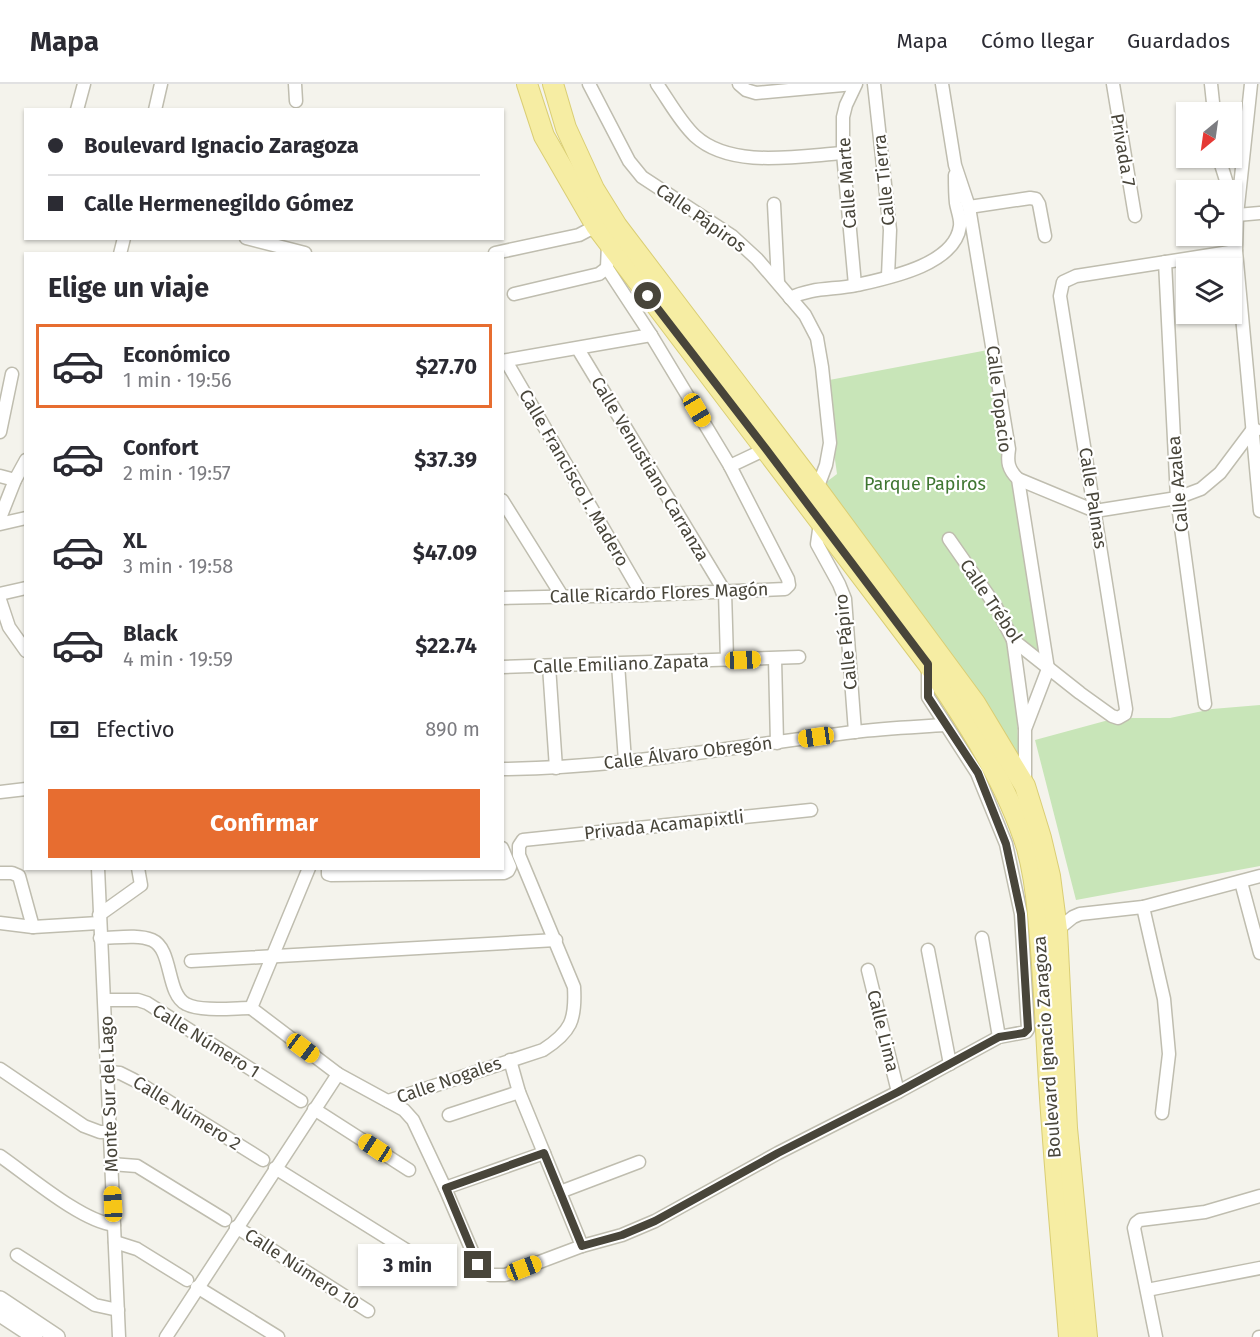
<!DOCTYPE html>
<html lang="es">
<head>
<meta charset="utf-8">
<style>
  :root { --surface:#fff; --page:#f2f2f3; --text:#2b2b33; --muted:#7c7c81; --line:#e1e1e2; --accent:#e76d30 }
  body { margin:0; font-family:"Fira Sans",sans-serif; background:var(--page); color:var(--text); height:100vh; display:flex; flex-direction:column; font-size:22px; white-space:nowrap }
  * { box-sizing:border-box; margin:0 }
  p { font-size:20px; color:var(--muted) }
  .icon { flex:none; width:33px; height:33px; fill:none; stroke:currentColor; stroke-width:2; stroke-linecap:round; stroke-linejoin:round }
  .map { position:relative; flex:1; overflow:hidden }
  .side { position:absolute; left:24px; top:168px; width:480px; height:618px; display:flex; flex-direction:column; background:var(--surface); border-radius:0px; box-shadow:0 2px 4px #0004 }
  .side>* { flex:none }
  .banner { position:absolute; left:24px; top:24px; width:480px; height:132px; border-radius:0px; box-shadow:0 2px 4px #0004; display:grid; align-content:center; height:132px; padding:0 24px; background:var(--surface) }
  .needle { width:39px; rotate:209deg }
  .buttons { position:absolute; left:1176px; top:18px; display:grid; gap:12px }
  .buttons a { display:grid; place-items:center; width:66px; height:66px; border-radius:0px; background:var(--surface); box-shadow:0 2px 4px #0004; font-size:30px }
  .end { position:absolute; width:27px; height:27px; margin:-14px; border:8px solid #48453a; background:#fff; box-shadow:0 0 0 3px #fff }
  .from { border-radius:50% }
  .bubble { position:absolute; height:42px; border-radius:0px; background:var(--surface); box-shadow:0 2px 4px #0004; font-size:20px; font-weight:700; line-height:42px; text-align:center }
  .car { position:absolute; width:18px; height:36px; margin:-18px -9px; border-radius:8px; box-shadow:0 0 4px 2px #0007; background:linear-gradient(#f5c518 24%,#345 0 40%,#f5c518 0 76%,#345 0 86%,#f5c518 0) }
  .banner b { display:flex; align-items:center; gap:21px; height:57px; font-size:22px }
  .banner b+b { border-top:2px solid var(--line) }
  .banner i { width:15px; height:15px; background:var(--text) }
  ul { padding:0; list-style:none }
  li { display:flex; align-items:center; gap:18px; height:84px; margin:0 12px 9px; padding:0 12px; border:3px solid transparent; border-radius:0px }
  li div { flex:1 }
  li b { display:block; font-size:22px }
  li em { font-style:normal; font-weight:700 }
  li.on { border-color:var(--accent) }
  li>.icon { width:54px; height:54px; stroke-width:1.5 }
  h2 { padding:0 24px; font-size:27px; line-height:72px }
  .pay { display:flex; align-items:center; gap:15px; height:66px; padding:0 24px; font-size:22px }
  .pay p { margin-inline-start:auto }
  .primary-button { display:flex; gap:12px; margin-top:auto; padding:12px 24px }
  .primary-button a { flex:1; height:69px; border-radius:0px; background:var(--accent); color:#fff; font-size:24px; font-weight:700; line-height:69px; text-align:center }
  header { display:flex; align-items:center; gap:36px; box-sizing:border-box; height:84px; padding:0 30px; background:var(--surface); border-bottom:2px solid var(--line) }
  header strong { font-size:28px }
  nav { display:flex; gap:33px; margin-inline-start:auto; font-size:21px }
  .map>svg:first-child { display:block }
  .green { fill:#c8e5b8 }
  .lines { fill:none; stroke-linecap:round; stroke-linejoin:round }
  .minor-casing { stroke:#bfbdaf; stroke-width:15 }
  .tertiary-casing { stroke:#bfbdaf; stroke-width:18 }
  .primary-casing { stroke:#dace74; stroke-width:22 }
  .minor { stroke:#fff; stroke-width:12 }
  .tertiary { stroke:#fff; stroke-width:15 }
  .primary { stroke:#f6eda3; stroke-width:20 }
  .route { stroke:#48453a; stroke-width:8 }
  .labels { text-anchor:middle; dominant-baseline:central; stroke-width:4.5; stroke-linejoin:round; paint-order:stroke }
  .street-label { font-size:18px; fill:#48453a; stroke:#fff }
  .park-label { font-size:18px; fill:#3f7631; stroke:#fff }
</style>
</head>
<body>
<header>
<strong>Mapa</strong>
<nav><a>Mapa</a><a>Cómo llegar</a><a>Guardados</a></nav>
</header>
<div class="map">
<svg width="1260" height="1253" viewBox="0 0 1260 1253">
  <rect width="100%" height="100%" fill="#f4f3ec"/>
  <g class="green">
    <polygon points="993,265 1040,578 1013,556 1019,674 817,405 837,390 824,297"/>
    <polygon points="1260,621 1260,782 1076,816 1035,656 1105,637 1132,634 1170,634 1212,625"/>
  </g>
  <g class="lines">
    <defs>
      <g id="minor">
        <polyline points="295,0 296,17"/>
        <polyline points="589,0 629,77 642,93 732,152 757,175 805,231 817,254 822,283 830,359 826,381 817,405"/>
        <path d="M657,0C669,17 680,38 695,52C731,85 798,72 843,69"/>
        <polyline points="739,0 746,6 756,9 854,0"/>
        <polyline points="874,0 890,146 888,192"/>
        <path d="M942,0L955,81L969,123L1009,365C1007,378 1008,385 1018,395L1048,585L1025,645V699"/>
        <polyline points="1113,0 1135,132"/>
        <polyline points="1211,0 1214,28"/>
        <polyline points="1251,0 1237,131 1236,167 1260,427"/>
        <polyline points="77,26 84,0"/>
        <polyline points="155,26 161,0"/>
        <polyline points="1219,74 1229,106"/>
        <polyline points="774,120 778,198"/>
        <polyline points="969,123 1030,114 1036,115 1039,120 1045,152"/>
        <polyline points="1235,123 1237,131 1260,129"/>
        <polyline points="246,154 305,169"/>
        <polyline points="495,169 579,151 596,142"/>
        <polyline points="120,170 124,154"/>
        <polyline points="1165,178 1177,414 1205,620"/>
        <polyline points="855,201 843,69 843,33 846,21 856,0"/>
        <polyline points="514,210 599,190 607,184"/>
        <path d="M790,214C812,203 834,206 857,201C888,194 955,181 960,142C961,135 957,126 956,119C955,110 955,101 955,91"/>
        <polyline points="578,265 725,508 727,576"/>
        <polyline points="502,277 651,251"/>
        <polyline points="506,277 642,511"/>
        <polyline points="0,348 12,290"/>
        <polyline points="730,382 766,365"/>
        <polyline points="0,392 15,396"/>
        <polyline points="1018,395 1095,427 1177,414 1201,405 1220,389 1253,345 1256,346"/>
        <polyline points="502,416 562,512"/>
        <polyline points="0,434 15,396 26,376"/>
        <polyline points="820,439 817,460 839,500 845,515 855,648"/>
        <polyline points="0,440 26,434"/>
        <polyline points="949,455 995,521 1013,556 1080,609 1112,632 1118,634 1125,630 1126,625 1060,212 1063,198 1076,192 1236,167"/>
        <polyline points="0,510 26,504"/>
        <polyline points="502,514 642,511 785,505 789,501 788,495 730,382 651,251 607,184 608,160"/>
        <polyline points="0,516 9,543 26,567"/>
        <polyline points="1013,556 1025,644"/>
        <polyline points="775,575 777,659"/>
        <polyline points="618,580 625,677"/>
        <polyline points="549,582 556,684"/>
        <polyline points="502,583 799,573"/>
        <path d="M502,685C620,684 737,662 854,648C884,644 915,643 945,641"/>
        <polyline points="0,708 26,705"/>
        <polyline points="98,784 119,1253"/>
        <polyline points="328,784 328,790 331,791 504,789 508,787 510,783 502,764"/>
        <polyline points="0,789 12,789 19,792 33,843"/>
        <polyline points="1241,798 1260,869"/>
        <polyline points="1143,823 1164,915 1169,970 1162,1029"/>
        <polyline points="99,831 141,801 138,784"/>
        <polyline points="0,839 33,843 99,839"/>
        <polyline points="1057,846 1073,833 1080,830 1143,823 1260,792"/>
        <path d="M100,854C116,854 137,850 152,856C173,865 166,910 186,920C201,928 234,924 251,924"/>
        <polyline points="982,854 999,953"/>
        <polyline points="928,866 950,980"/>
        <polyline points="191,877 556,856"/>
        <polyline points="868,886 898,1008"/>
        <polyline points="105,916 138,916 147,919 301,1017"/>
        <polyline points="251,924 338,990 404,1026 413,1036 445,1104 478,1181 490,1191 505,1191 582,1162 622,1151 655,1137 778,1069 898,1008 999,953 1026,948 1028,945 1021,830 1006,760 977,689 928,613 928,583"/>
        <polyline points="251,924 309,784"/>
        <polyline points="510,976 519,1008 582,1162"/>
        <polyline points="0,985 84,1042 100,1048 110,1048"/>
        <polyline points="108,988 120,989 134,996 263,1076"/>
        <path d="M388,1017L543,966C571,948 576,936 574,903L519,771V762L523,756L811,726"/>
        <polyline points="314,1025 409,1086"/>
        <polyline points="449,1031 519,1008"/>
        <path d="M0,1072C29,1092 81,1137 114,1141"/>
        <polyline points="111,1080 137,1082 225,1136"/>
        <polyline points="275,1084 408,1167"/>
        <polyline points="445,1104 544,1069"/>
        <polyline points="560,1108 639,1078"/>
        <polyline points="236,1143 368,1227"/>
        <polyline points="115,1158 137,1165 187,1196"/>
        <polyline points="17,1171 95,1221 118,1226"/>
        <polyline points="197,1203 278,1253"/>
        <polyline points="1147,1206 1260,1184"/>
        <polyline points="166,1253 338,990"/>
        <polyline points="1156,1253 1134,1144 1136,1139 1140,1136 1205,1128 1260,1112"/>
        <polyline points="1259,1253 1260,1253"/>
      </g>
      <g id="tertiary">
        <polyline points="0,1215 57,1253"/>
        <polyline points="0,1230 35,1253"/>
      </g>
      <g id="primary">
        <path d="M527,0L544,52L596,142L928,580C967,638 1006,697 1027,764C1033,786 1036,808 1038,831C1043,881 1045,931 1048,981C1053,1072 1062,1162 1069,1253"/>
        <polyline points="553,0 566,44 594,105 617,142 817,405 975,619 1025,702 1041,754 1050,792 1057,846 1067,1044 1087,1253"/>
      </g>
    </defs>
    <use href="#minor" class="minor-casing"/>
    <use href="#tertiary" class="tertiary-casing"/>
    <use href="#primary" class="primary-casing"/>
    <use href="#minor" class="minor"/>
    <use href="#tertiary" class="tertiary"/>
    <use href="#primary" class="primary"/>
  </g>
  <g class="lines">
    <polyline class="route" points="478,1181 446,1104 544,1069 582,1162 622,1151 655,1137 778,1069 898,1008 999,953 1024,949 1028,945 1021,830 1006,760 978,689 928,613 928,580 766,365 648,212"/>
  </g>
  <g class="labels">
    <g class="street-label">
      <text transform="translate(1123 66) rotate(80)">Privada 7</text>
      <text transform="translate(884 96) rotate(-96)">Calle Tierra</text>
      <text transform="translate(847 99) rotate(-94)">Calle Marte</text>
      <text transform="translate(701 134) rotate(35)">Calle Pápiros</text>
      <text transform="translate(999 315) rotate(83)">Calle Topacio</text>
      <text transform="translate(650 385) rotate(59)">Calle Venustiano Carranza</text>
      <text transform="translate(574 394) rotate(60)">Calle Francisco I. Madero</text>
      <text transform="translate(1178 400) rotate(-95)">Calle Azalea</text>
      <text transform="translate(1093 414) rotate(81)">Calle Palmas</text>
      <text transform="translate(659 509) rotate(-2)">Calle Ricardo Flores Magón</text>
      <text transform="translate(991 517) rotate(56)">Calle Trébol</text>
      <text transform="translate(846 558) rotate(-96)">Calle Pápiro</text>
      <text transform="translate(621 580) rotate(-2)">Calle Emiliano Zapata</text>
      <text transform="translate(688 669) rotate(-7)">Calle Álvaro Obregón</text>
      <text transform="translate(664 741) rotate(-6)">Privada Acamapixtli</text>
      <text transform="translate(883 947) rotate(76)">Calle Lima</text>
      <text transform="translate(206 957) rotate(32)">Calle Número 1</text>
      <text transform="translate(1047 963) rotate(-94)">Boulevard Ignacio Zaragoza</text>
      <text transform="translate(449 996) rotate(-19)">Calle Nogales</text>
      <text transform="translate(109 1010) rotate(-92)">Monte Sur del Lago</text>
      <text transform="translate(187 1029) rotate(32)">Calle Número 2</text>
      <text transform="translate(302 1185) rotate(33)">Calle Número 10</text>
    </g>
    <g class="park-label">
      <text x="925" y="400">Parque Papiros</text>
    </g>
  </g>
</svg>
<div class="buttons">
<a><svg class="needle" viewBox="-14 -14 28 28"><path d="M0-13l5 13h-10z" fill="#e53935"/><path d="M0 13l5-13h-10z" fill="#7c7c81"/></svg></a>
<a><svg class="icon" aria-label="locate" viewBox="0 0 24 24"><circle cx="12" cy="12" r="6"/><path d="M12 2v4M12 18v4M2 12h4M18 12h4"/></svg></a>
<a><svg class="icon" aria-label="layers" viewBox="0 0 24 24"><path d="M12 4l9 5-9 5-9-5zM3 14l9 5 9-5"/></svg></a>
</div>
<i class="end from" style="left:648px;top:212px"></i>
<i class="end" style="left:478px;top:1181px"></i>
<div class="bubble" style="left:358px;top:1160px;width:99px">3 min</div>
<i class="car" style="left:697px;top:326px;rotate:149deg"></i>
<i class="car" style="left:743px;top:576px;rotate:88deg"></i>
<i class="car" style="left:816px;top:653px;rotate:262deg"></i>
<i class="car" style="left:303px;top:964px;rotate:127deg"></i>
<i class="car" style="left:375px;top:1064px;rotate:303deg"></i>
<i class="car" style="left:113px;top:1120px;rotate:357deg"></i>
<i class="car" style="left:524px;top:1184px;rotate:69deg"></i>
<div class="banner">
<b><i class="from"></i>Boulevard Ignacio Zaragoza</b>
<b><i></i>Calle Hermenegildo Gómez</b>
</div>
<section class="side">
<h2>Elige un viaje</h2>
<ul>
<li class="on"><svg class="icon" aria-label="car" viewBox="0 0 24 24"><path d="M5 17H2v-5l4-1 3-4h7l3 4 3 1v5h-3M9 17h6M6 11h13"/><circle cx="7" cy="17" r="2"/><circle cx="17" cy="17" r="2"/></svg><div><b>Económico</b><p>1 min · 19:56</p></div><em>$27.70</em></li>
<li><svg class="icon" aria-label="car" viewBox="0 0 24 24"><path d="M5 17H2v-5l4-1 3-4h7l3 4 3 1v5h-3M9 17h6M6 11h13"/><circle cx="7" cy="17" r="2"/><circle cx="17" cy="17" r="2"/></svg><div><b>Confort</b><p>2 min · 19:57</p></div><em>$37.39</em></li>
<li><svg class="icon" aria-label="car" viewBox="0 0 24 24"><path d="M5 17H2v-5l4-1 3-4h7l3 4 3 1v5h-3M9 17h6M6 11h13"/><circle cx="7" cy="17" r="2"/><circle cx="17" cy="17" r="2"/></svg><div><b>XL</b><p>3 min · 19:58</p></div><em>$47.09</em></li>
<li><svg class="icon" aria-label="car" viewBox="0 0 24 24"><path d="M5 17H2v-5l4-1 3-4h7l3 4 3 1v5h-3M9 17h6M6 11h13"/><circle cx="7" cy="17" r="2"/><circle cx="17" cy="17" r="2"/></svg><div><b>Black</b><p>4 min · 19:59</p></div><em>$22.74</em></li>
</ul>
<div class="pay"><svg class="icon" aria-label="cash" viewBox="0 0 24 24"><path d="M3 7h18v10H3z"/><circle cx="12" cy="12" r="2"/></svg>Efectivo<p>890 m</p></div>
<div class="primary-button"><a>Confirmar</a></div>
</section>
</div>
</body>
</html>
